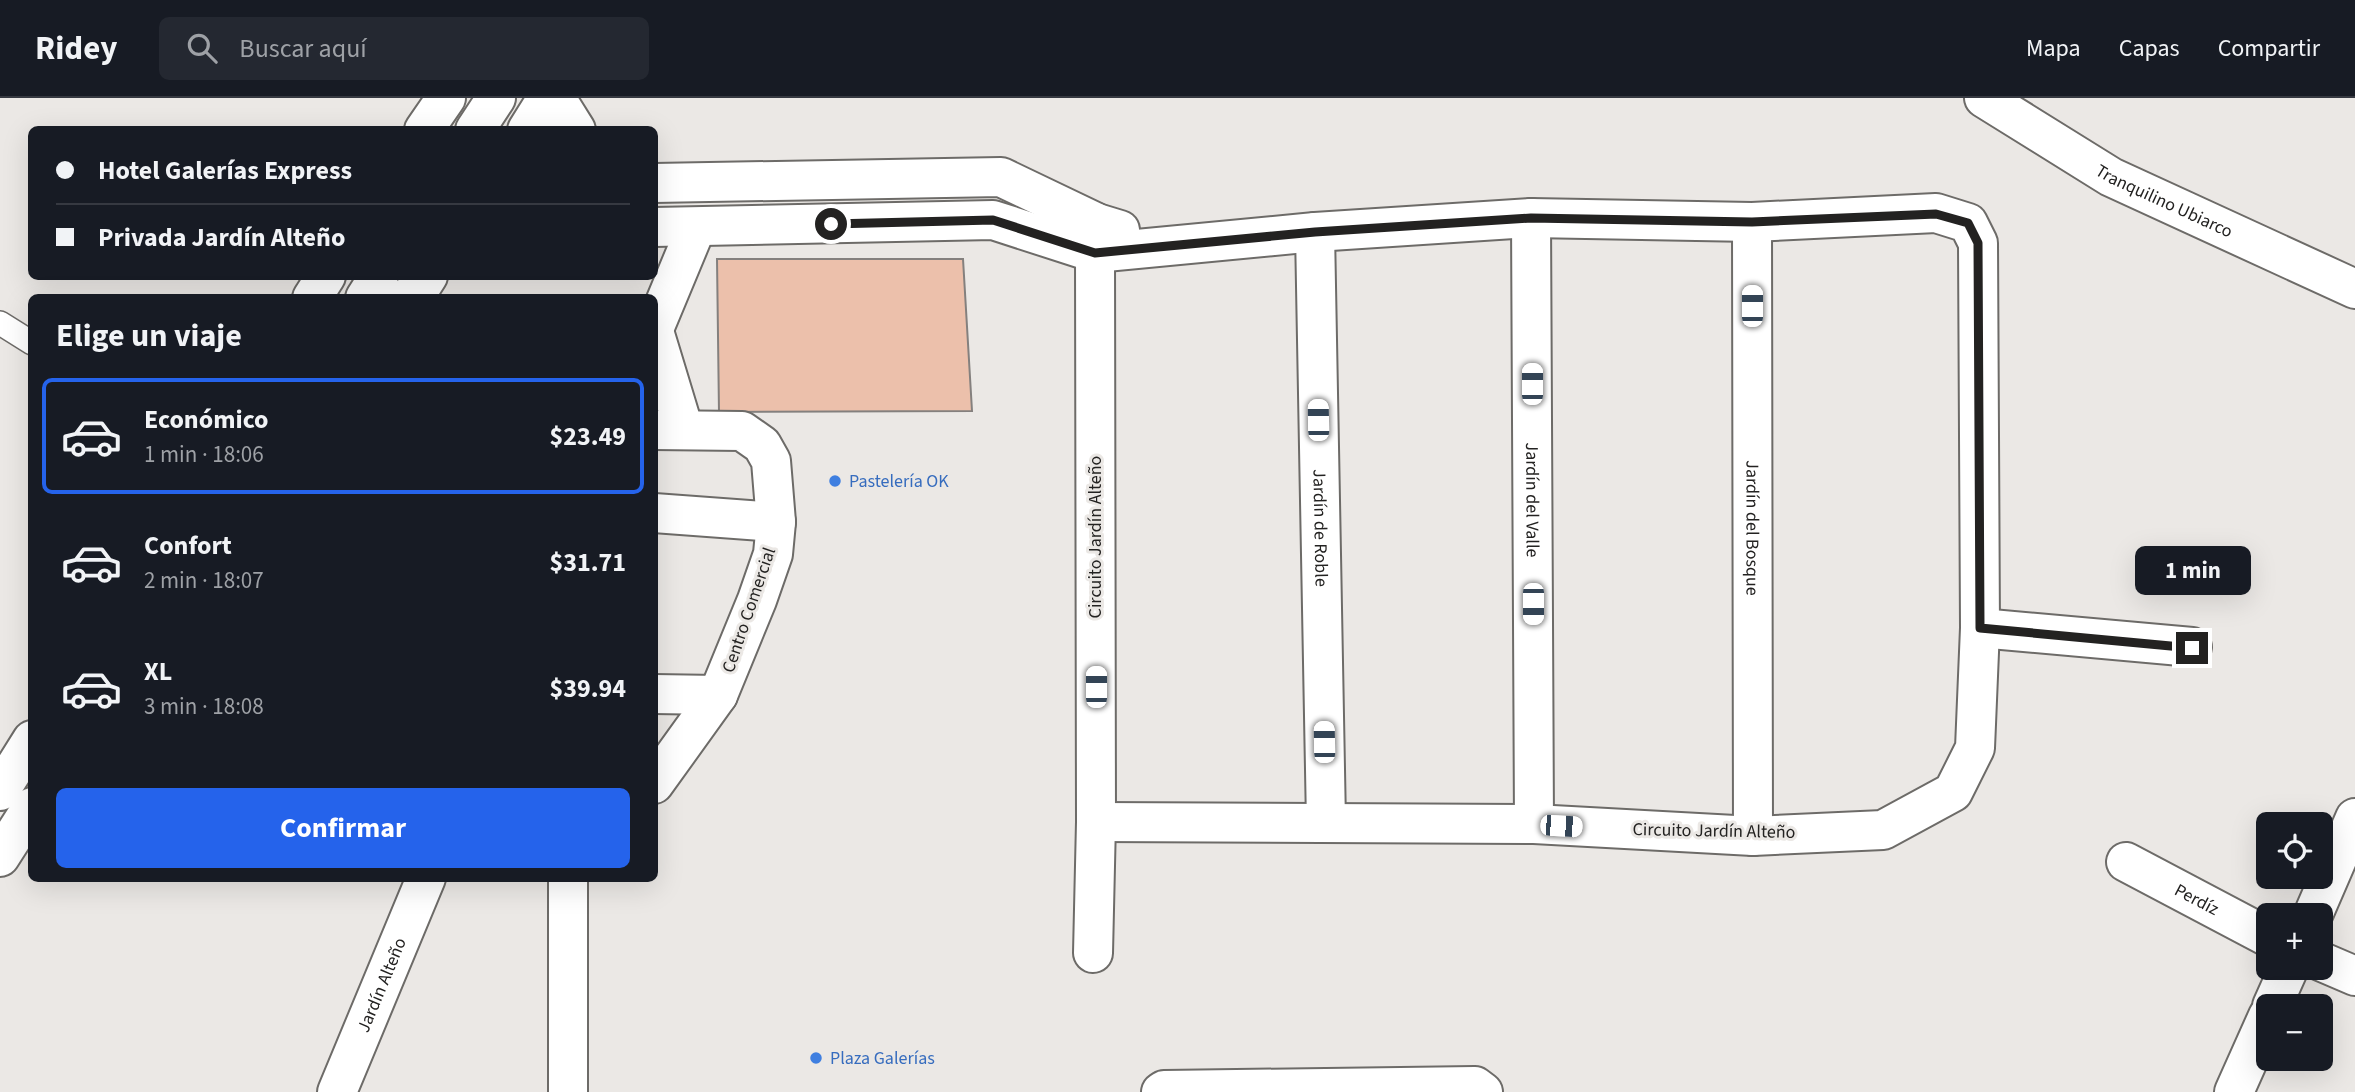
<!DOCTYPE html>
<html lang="es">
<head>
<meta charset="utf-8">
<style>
  :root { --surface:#171b24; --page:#242831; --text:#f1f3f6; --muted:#9ea1a6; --line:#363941; --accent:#2563eb }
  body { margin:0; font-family:"Source Sans 3",sans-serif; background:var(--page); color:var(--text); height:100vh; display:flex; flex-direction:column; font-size:26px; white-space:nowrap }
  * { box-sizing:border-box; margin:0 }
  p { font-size:23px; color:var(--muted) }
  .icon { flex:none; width:38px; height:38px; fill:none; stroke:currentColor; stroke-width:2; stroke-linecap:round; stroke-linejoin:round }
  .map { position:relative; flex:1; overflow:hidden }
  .sheet { position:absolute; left:28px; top:196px; width:630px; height:588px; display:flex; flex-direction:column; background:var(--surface); border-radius:10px; box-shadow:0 7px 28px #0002 }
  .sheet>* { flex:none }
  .guide { position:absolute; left:28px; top:28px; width:630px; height:154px; border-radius:10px; box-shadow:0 7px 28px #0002; display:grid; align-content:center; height:154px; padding:0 28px; background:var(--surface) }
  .controls { position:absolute; left:2256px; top:714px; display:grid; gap:14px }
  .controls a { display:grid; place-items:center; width:77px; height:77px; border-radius:10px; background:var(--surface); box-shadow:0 7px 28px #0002; font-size:35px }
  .end { position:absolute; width:32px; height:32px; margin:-16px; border:9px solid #232221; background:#fff; box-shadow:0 0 0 4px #fff }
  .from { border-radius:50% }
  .bubble { position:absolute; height:49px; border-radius:10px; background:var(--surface); box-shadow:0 7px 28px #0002; font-size:23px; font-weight:700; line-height:49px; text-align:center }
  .car { position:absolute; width:21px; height:42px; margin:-21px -10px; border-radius:9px; box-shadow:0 0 5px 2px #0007; background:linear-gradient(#fff 24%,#345 0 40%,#fff 0 76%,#345 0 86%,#fff 0) }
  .guide b { display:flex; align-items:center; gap:24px; height:66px; font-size:26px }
  .guide b+b { border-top:2px solid var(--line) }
  .guide i { width:18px; height:18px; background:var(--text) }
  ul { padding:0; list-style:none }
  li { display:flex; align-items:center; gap:21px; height:116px; margin:0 14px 10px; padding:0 14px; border:4px solid transparent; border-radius:10px }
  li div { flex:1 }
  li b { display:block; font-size:26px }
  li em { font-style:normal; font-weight:700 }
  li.current { border-color:var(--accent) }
  li>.icon { width:63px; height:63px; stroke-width:1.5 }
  h2 { padding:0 28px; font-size:32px; line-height:84px }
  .cta { display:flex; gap:14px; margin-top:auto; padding:14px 28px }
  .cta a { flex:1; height:80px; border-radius:10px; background:var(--accent); color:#fff; font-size:28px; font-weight:700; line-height:80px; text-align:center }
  header { display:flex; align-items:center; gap:42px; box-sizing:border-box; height:98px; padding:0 35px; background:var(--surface); border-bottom:2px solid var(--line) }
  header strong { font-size:33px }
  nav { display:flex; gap:38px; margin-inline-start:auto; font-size:24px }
  .search { width:490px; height:63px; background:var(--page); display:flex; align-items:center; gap:18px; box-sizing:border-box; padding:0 24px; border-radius:10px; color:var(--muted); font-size:26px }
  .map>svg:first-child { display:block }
  .building { fill:#ecc0ab; stroke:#84807e; stroke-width:2 }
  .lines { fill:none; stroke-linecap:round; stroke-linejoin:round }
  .lane-casing { stroke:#6d6b68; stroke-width:26 }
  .street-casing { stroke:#6d6b68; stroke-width:42 }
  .primary-casing { stroke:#6d6b68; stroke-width:42 }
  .lane { stroke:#fff; stroke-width:23 }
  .street { stroke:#fff; stroke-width:38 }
  .primary { stroke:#fff; stroke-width:38 }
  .route { stroke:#232221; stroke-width:9 }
  .shop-dot { fill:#3f7fe0; stroke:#ebe8e5; stroke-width:2.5 }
  .labels { text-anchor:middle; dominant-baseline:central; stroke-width:6; stroke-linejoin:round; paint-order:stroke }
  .street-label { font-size:18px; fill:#232221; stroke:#ebe8e5 }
  .shop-label { font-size:18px; fill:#366cbe; stroke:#ebe8e5; text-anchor:start }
</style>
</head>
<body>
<header>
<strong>Ridey</strong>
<div class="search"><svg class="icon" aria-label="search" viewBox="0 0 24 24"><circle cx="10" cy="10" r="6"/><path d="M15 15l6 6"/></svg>Buscar aquí</div>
<nav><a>Mapa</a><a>Capas</a><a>Compartir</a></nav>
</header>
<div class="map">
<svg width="2355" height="994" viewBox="0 0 2355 994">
  <rect width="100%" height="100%" fill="#ebe8e5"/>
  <polygon class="building" points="717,161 963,161 972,313 719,314"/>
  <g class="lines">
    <defs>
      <polyline id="lane" points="0,225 32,245"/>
      <g id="street">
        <polyline points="556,0 576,32"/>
        <path id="s1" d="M1984,0L2111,79L2355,191"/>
        <polyline points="527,32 547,0"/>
        <polyline points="654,85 1001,79 1097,125 1120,132"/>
        <path id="s2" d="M1531,120L1534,726"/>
        <path id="s3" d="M1752,124L1753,738"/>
        <polyline points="654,129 993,122 1095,155 1315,134 1531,120 1752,124 1936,115 1968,125 1978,145 1980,530 1975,650 1953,694 1883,732 1753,738 1534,726 1096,724"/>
        <path id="s4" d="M1315,134L1326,725"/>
        <polyline points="406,200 419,192 428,178"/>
        <polyline points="654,231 696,130"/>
        <polyline points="654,233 684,332"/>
        <polyline points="654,332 742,333 762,347 771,363 776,424 773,456 757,502 718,597 654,686"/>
        <polyline points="654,415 776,424"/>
        <polyline points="1980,530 2192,549"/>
        <polyline points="654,596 718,597"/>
        <path id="s5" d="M2126,764L2268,839"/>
        <polyline points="2313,817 2355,720"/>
        <polyline points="1093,855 1096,724 1095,155 1097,125"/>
        <polyline points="2320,863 2355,878"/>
        <polyline points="2272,908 2289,870"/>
        <path id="s6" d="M337,994L426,780"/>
        <polyline points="568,994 568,780"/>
        <polyline points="1161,994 1164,992 1475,988 1483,994"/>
        <polyline points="2234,994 2268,918"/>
      </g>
      <g id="primary">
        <polyline points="424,32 446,0"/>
        <polyline points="475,32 496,0"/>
        <polyline points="312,200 326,178"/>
        <polyline points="365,200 379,178"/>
        <polyline points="0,693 32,642"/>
        <polyline points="0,759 32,709"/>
      </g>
    </defs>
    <use href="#lane" class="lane-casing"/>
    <use href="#street" class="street-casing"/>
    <use href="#primary" class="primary-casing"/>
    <use href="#lane" class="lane"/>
    <use href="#street" class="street"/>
    <use href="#primary" class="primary"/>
  </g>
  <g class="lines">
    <polyline class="route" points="831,126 993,122 1095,155 1315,134 1531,120 1752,124 1936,116 1968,125 1978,145 1980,530 2192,550"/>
  </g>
  <g class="shop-dot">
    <circle cx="835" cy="383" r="7"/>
    <circle cx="816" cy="960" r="7"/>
  </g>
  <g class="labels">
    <g class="street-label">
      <text stroke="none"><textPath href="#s1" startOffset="208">Tranquilino Ubiarco</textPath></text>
      <text stroke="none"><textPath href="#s2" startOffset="282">Jardín del Valle</textPath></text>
      <text stroke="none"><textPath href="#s4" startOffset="296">Jardín de Roble</textPath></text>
      <text stroke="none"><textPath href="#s3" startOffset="306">Jardín del Bosque</textPath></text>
      <text transform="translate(1095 439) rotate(-90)">Circuito Jardín Alteño</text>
      <text transform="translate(749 512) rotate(-71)">Centro Comercial</text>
      <text transform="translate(1714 733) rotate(1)">Circuito Jardín Alteño</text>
      <text stroke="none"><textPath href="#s5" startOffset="80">Perdíz</textPath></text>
      <text stroke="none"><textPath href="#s6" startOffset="116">Jardín Alteño</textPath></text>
    </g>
    <g class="shop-label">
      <text x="849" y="383">Pastelería OK</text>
      <text x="830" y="960">Plaza Galerías</text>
    </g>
  </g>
</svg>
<div class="controls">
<a><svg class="icon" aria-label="locate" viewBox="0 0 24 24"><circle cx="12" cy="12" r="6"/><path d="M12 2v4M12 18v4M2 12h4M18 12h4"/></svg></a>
<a>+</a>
<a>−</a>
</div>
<i class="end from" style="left:831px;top:126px"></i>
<i class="end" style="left:2192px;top:550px"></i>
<div class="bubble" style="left:2135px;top:448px;width:116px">1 min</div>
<i class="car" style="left:1752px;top:208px;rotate:0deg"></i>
<i class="car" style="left:1532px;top:286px;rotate:0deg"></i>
<i class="car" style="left:1318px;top:322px;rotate:359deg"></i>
<i class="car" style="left:1533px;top:506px;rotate:180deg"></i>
<i class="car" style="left:1096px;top:589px;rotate:0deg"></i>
<i class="car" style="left:1324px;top:644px;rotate:359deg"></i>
<i class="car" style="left:1561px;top:728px;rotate:93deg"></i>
<div class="guide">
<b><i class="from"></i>Hotel Galerías Express</b>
<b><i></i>Privada Jardín Alteño</b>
</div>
<section class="sheet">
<h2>Elige un viaje</h2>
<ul>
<li class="current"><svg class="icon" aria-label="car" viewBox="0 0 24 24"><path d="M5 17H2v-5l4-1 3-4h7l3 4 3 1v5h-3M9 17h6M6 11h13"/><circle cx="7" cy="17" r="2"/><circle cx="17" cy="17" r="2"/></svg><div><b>Económico</b><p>1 min · 18:06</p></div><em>$23.49</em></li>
<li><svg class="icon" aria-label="car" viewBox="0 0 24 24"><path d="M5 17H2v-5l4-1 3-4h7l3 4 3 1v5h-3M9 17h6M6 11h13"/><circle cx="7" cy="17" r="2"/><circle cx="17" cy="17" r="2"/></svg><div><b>Confort</b><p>2 min · 18:07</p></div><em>$31.71</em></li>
<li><svg class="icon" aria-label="car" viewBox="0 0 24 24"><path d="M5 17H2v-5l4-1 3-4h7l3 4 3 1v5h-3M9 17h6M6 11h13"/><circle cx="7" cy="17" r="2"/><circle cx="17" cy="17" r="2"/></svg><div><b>XL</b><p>3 min · 18:08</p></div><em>$39.94</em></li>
</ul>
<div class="cta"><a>Confirmar</a></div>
</section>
</div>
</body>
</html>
